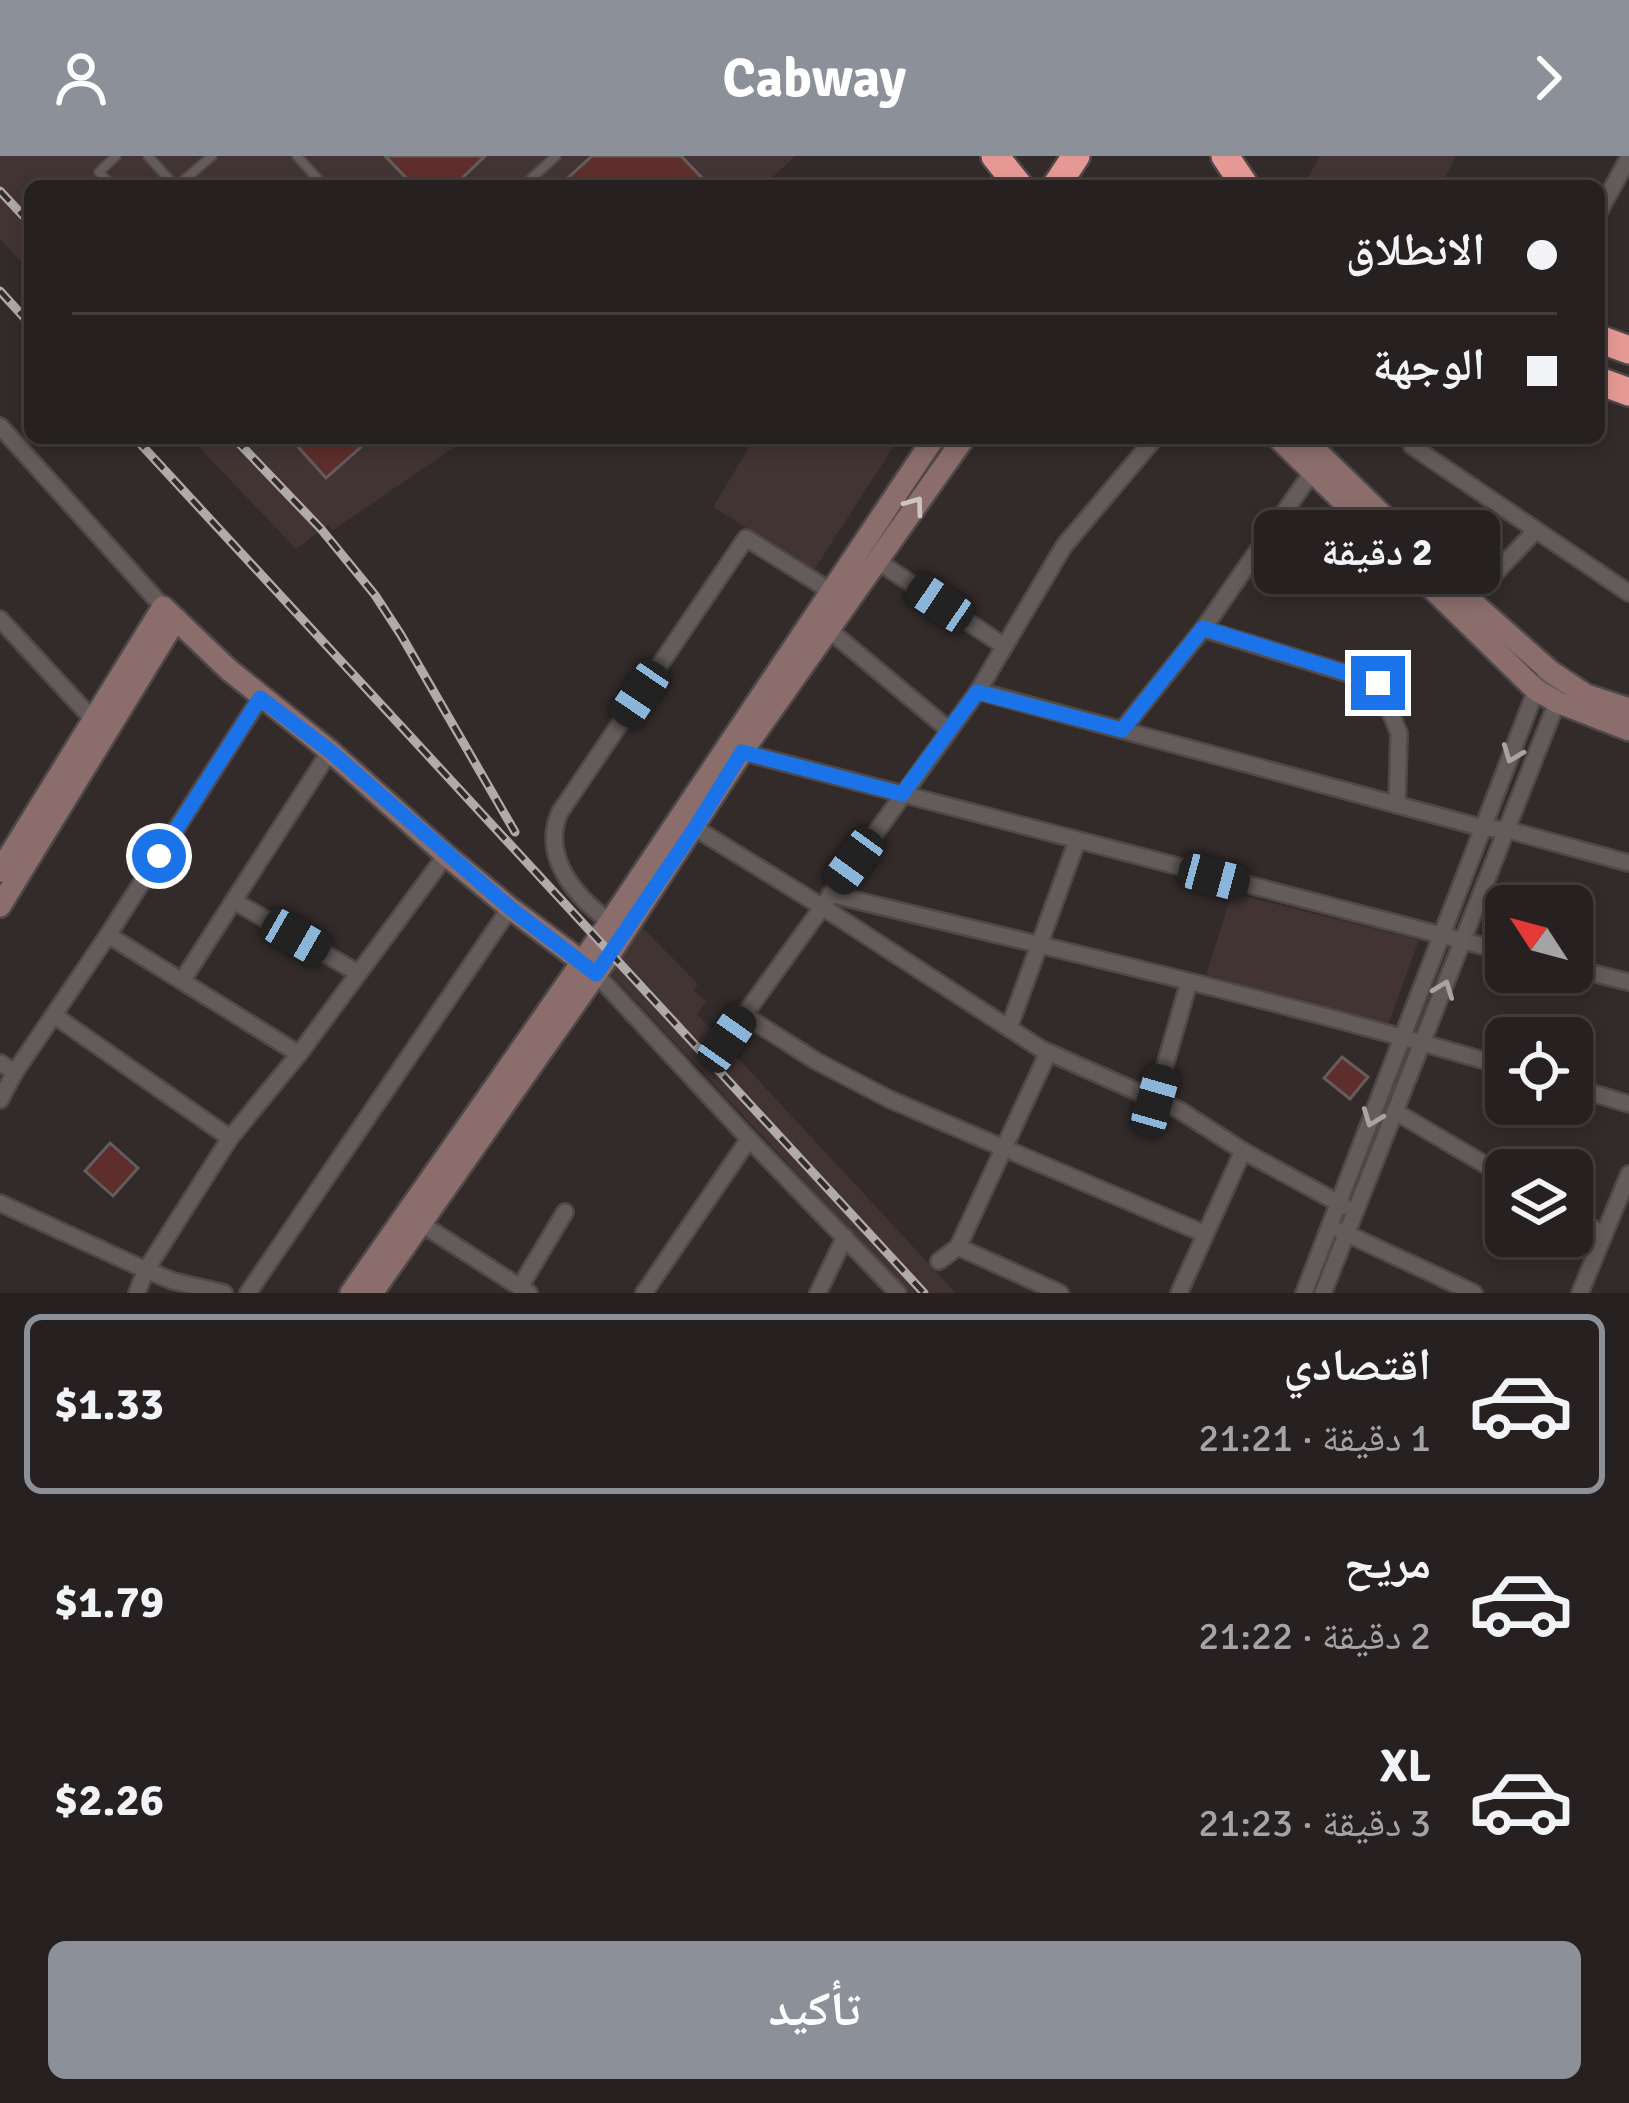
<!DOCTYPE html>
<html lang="ar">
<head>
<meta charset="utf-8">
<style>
  :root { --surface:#262020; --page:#2e2829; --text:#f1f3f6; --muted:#a4a3a5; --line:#423e3e; --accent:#8c9099 }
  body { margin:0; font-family:Signika,"Noto Naskh Arabic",sans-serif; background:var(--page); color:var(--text); direction:rtl; height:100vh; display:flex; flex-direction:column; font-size:45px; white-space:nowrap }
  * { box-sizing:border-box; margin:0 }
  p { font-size:39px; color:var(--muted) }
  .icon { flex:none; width:66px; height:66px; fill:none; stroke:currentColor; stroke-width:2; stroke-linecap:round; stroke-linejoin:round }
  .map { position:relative; height:1137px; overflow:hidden; direction:ltr }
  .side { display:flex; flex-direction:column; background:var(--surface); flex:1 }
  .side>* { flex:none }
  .hud { position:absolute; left:24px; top:24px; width:1581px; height:264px; border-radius:18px; box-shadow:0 6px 18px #0003,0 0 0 3px var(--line); direction:rtl; display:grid; align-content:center; height:264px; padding:0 48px; background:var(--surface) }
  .needle { width:78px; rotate:306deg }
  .controls { position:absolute; left:1485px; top:729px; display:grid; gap:24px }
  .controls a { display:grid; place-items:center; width:108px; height:108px; border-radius:18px; background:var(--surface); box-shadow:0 6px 18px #0003,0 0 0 3px var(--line); font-size:60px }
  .end { position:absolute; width:54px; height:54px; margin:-27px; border:15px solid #1a73e8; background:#fff; box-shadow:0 0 0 6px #fff }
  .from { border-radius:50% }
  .bubble { position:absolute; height:84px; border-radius:18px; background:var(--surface); box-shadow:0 6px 18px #0003,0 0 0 3px var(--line); font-size:39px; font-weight:700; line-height:84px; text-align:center; direction:rtl }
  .car { position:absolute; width:36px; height:72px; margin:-36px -18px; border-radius:15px; box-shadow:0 0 9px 3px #0007; background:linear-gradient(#222 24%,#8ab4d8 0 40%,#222 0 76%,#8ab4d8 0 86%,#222 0) }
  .hud b { display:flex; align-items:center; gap:42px; height:114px; font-size:45px }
  .hud b+b { border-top:3px solid var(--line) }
  .hud i { width:30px; height:30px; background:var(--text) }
  ul { padding:21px 0 0; list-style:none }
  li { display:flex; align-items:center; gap:36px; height:180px; margin:0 24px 18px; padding:0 24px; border:6px solid transparent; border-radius:18px }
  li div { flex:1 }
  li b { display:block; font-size:45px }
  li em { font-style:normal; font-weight:700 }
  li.current { border-color:var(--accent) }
  li>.icon { width:108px; height:108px; stroke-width:1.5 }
  .cta { display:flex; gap:24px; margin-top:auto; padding:24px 48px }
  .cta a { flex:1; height:138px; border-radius:18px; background:var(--accent); color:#fff; font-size:48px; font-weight:700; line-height:138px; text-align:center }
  header { display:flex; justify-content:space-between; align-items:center; height:156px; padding:0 48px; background:var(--accent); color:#fff; font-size:54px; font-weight:700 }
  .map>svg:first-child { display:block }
  .built { fill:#423433 }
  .building { fill:#5d2e2c; stroke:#655d5c; stroke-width:3 }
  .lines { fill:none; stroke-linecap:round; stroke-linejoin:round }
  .lane-casing { stroke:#4f4848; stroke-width:12 }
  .street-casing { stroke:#4f4848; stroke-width:20 }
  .secondary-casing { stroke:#4f4848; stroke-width:26 }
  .highway-casing { stroke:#4f4848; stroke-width:32 }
  .lane { stroke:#645c5b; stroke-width:8 }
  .street { stroke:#645c5b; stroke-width:15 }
  .secondary { stroke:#8b6e6c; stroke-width:21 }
  .highway { stroke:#e69994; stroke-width:27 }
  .rail-casing { stroke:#b0abaa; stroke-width:9 }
  .rail { stroke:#322b2a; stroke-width:4.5; stroke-dasharray:14; stroke-linecap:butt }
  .oneway { stroke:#ccc3c3 }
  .oneway2 { stroke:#a9a3a2 }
  .route { stroke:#1a73e8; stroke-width:15 }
</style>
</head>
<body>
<header><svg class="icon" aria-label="forward" viewBox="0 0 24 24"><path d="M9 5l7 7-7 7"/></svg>Cabway<svg class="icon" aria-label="person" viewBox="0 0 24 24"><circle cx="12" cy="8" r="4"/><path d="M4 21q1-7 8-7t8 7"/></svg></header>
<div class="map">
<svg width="1629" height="1137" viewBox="0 0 1629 1137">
  <rect width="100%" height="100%" fill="#322b2a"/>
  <g class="built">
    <polygon points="0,0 795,0 763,30 30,30 30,115 0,83"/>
    <polygon points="1320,0 1456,0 1441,30 1317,30 1306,25"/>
    <polygon points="190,282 468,282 333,374 328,369 296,393"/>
    <polygon points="755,282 899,282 814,414 713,351"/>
    <polygon points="1232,737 1419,784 1388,869 1206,819"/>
    <polygon points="640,769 698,828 693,835 707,845 697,858 956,1137 909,1137 608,815"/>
  </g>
  <g class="building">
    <polygon points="385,0 485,0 454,30 414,30"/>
    <polygon points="592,0 681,0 704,24 698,30 559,30"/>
    <polygon points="290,282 355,282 362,290 326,322"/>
    <polygon points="1342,901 1368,921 1350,943 1324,922"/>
    <polygon points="110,987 138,1012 113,1040 85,1015"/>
  </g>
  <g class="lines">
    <defs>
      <g id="lane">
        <polyline points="148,0 175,30"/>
        <polyline points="297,0 324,30"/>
        <polyline points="112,30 99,16 116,0"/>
        <polyline points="177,30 212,0"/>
        <polyline points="523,30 556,0"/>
      </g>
      <g id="street">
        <polyline points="1599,56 1629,1"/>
        <polyline points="0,270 163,451"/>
        <polyline points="1412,290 1629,437"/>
        <polyline points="876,404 1004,490"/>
        <polyline points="1470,444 1536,374"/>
        <polyline points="0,463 100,571"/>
        <polyline points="828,473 949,574"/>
        <polyline points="1203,473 1378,527 1399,577 1397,649"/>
        <polyline points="978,535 1483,672 1508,674 1629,707"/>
        <polyline points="1122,574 1203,473 1313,315"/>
        <polyline points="742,596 1506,796"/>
        <polyline points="695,672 821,750 1041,893 1181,955 1243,995 1344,1050"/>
        <path d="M830,738C1055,793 1283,845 1506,911"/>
        <polyline points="234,745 358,817"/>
        <path d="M616,770C580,746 539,703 560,656L746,382L832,436"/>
        <polyline points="108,779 299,898"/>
        <polyline points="1572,812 1629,826"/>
        <polyline points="596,818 749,983 898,1137"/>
        <polyline points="182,825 330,595"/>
        <polyline points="744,859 816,905 889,943 1205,1078"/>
        <polyline points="55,860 230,982"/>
        <polyline points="1009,872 1077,685"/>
        <polyline points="727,883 978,535 1064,390 1155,282"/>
        <polyline points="0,907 15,916"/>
        <polyline points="1572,931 1629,948"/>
        <polyline points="0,944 15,916 108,779 261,541"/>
        <polyline points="1155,944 1189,826"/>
        <polyline points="1396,956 1506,1021"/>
        <polyline points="0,1047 146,1114 173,1125 224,1137"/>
        <polyline points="1572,1060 1604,1079"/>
        <polyline points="420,1067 529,1137"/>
        <polyline points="1341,1075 1474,1137"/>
        <polyline points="958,1091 1060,1137"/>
        <polyline points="939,1105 958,1091 1048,897"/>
        <polyline points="520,1131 565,1056"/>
        <polyline points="137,1137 146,1114 230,982 299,898 446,699"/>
        <polyline points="248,1137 510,752"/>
        <polyline points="644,1137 749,983"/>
        <polyline points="818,1137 845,1081"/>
        <polyline points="1179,1137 1243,995"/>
        <polyline points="1304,1137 1536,534 1550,515 1557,546 1323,1137"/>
        <polyline points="1580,1137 1629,1018"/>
      </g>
      <g id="secondary">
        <polyline points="1278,282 1536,534 1557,546 1629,574"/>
        <polyline points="1303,282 1470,444 1550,515 1586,539 1629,553"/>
        <polyline points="0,715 163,451 229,514 330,595 446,699 510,752 589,811"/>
        <polyline points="0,750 176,463"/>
        <polyline points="351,1137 610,766 934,282"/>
        <polyline points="372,1137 610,798 742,596 964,282"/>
      </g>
      <g id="highway">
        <polyline points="995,0 1019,30"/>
        <polyline points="1225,0 1245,30"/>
        <polyline points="1056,30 1076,0"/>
        <polyline points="1599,183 1629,194"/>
        <polyline points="1599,225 1629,236"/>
      </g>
    </defs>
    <use href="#lane" class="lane-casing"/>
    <use href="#street" class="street-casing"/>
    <use href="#secondary" class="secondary-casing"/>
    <use href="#highway" class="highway-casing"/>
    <use href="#lane" class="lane"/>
    <use href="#street" class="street"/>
    <use href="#secondary" class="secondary"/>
    <use href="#highway" class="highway"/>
    <defs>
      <g id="rail">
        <polyline points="0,35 30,67"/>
        <polyline points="0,135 30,168"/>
        <polyline points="135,282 924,1137"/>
        <polyline points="234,282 321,373 375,439 401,479 515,676"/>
      </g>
    </defs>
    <use href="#rail" class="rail-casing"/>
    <use href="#rail" class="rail"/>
  </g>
  <defs><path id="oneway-chevron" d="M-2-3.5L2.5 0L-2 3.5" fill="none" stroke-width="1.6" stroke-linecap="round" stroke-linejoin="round" transform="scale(3)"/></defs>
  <use class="oneway" href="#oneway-chevron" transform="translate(915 349) rotate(-54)"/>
  <g class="oneway2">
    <use href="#oneway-chevron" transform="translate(1512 598) rotate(111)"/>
    <use href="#oneway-chevron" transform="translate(1444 833) rotate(-69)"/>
    <use href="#oneway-chevron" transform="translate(1372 962) rotate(111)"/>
  </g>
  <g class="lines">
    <polyline class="route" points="159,700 260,542 330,595 510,752 596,818 695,672 742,596 902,638 977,536 1122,574 1203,472 1378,527"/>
  </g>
</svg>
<div class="controls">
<a><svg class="needle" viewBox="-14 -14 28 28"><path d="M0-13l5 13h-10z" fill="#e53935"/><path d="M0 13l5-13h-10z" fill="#a4a3a5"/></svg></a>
<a><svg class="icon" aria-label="locate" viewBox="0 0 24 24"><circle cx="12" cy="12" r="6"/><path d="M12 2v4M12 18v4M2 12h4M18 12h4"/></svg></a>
<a><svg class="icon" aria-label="layers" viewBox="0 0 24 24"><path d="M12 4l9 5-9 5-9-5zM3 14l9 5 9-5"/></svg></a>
</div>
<i class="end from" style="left:159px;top:700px"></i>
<i class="end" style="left:1378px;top:527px"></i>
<div class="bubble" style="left:1254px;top:354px;width:246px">2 دقيقة</div>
<i class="car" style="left:940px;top:447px;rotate:304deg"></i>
<i class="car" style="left:640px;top:538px;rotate:214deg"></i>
<i class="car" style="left:854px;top:705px;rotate:216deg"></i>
<i class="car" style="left:1214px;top:721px;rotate:105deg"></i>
<i class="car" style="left:296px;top:781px;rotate:120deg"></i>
<i class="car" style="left:727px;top:883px;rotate:35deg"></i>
<i class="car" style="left:1155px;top:944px;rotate:16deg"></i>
<div class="hud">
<b><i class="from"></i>الانطلاق</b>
<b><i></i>الوجهة</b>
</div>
</div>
<section class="side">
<ul>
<li class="current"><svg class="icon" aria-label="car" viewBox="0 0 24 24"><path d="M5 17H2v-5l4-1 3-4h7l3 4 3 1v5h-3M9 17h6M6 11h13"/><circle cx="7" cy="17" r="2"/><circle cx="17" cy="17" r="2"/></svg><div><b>اقتصادي</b><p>1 دقيقة · 21:21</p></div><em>$1.33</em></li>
<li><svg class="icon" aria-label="car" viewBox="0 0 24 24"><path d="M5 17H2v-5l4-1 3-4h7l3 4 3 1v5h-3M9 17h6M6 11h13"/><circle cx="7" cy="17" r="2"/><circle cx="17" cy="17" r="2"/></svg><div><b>مريح</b><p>2 دقيقة · 21:22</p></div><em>$1.79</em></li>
<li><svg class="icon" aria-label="car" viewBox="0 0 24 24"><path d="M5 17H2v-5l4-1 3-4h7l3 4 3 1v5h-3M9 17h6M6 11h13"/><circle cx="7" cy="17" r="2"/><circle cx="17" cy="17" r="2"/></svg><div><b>XL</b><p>3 دقيقة · 21:23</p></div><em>$2.26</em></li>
</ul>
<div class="cta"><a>تأكيد</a></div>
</section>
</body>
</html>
